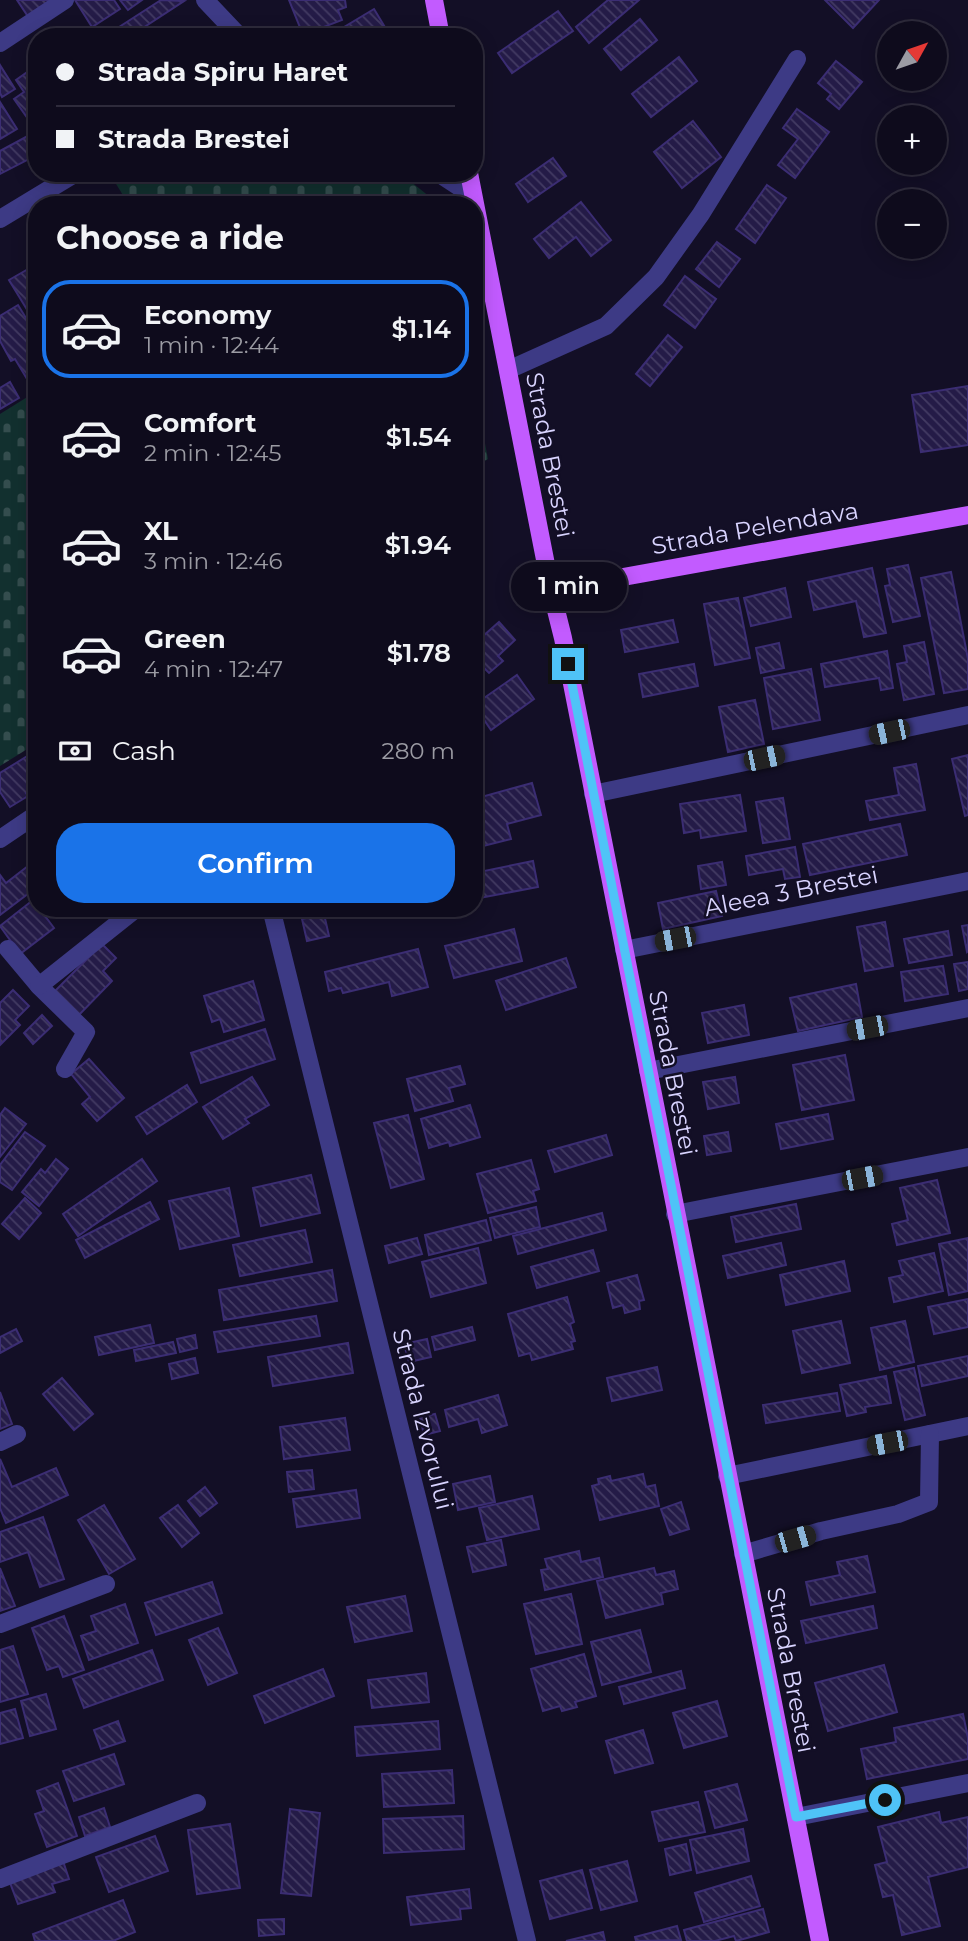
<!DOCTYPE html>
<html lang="en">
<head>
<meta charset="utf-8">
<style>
  :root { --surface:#0e0b1c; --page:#1c1929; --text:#f1f3f6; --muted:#9b9ba3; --line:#2e2b3b; --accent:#1a73e8 }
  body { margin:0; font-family:Montserrat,sans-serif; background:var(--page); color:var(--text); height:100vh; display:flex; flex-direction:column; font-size:26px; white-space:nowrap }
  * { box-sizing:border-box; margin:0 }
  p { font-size:23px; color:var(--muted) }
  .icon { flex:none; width:38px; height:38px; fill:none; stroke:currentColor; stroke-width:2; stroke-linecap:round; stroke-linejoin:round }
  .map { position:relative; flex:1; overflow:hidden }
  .panel { position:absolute; left:28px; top:196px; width:455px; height:721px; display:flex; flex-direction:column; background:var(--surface); border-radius:28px; box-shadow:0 4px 18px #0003,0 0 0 2px var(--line) }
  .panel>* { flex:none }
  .guide { position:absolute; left:28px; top:28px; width:455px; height:154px; border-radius:28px; box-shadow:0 4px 18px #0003,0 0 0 2px var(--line); display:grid; align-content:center; height:154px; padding:0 28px; background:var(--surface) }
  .needle { width:46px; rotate:50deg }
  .controls { position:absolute; left:877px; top:21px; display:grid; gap:14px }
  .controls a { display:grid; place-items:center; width:70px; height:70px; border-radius:50%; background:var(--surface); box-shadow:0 4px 18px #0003,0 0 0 2px var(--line); font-size:35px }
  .end { position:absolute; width:32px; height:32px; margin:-16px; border:9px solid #4fc3f7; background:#111; box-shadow:0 0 0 4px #111 }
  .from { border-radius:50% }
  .bubble { position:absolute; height:49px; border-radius:24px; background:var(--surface); box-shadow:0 4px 18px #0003,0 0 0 2px var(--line); font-size:23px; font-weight:600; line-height:49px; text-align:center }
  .car { position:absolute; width:21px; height:42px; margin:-21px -10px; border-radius:9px; box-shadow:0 0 5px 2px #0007; background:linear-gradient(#222 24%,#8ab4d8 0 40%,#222 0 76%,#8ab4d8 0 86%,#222 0) }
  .guide b { display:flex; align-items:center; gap:24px; height:66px; font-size:26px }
  .guide b+b { border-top:2px solid var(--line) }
  .guide i { width:18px; height:18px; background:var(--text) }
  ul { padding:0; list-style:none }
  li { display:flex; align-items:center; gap:21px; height:98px; margin:0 14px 10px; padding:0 14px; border:4px solid transparent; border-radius:28px }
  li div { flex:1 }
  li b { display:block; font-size:26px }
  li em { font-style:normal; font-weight:600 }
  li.selected { border-color:var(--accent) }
  li>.icon { width:63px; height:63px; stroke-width:1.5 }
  h2 { padding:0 28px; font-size:32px; line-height:84px }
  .pay { display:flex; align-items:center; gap:18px; height:77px; padding:0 28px; font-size:26px }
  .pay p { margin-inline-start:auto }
  .cta { display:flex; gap:14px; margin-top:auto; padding:14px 28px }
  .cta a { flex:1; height:80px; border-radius:28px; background:var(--accent); color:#fff; font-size:28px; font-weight:600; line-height:80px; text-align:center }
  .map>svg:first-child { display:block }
  .cemetery { fill:url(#cemetery-stones) }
  .building { fill:url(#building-back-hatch); stroke:#3b2d73; stroke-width:2 }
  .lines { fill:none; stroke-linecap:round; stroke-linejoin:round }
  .minor { stroke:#3d3a85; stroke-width:18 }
  .major { stroke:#c25bff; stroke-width:18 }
  .route { stroke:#4fc3f7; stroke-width:9 }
  .labels { text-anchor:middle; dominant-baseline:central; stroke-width:5; stroke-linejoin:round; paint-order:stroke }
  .street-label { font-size:24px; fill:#d9d4ff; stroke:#130f26 }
</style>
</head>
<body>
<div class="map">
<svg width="968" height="1941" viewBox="0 0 968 1941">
  <defs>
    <pattern id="cemetery-stones" width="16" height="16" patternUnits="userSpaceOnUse" patternTransform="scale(1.75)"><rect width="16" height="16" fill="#12302f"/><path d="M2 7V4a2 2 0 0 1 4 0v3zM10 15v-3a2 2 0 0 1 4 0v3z" fill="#344d4e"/></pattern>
    <pattern id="building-back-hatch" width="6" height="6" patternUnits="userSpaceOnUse" patternTransform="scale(1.75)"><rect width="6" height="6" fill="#241b47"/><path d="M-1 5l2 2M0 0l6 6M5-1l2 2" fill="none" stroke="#433b63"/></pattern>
  </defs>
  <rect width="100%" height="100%" fill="#130f26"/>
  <g class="cemetery">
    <polygon points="112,173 400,173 440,205 129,205 110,174"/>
    <polygon points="474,386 488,459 474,468"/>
    <polygon points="37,391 37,743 0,766 0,414"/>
  </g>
  <g class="building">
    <polygon points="17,0 54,0 29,18"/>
    <polygon points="75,0 114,0 120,9 92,27"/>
    <polygon points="120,0 142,0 128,10"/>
    <polygon points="161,0 184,1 129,37 121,37 116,29"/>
    <polygon points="289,0 345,0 346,7 338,10 342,20 303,35"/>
    <polygon points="608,0 639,0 589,43 576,27"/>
    <polygon points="825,0 879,0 853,28"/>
    <polygon points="374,9 386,29 372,37 332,37 331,35"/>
    <polygon points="558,11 573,31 512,73 498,53"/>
    <polygon points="640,19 657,40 621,70 604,49"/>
    <polygon points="209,28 215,37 196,37"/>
    <polygon points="679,57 697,81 651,117 632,94"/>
    <polygon points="836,61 862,82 839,109 827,99 831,94 818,83"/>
    <polygon points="0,65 15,89 2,97 0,93"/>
    <polygon points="33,68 37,74 37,123 33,126 14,99 24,92 16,80"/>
    <polygon points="0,102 17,129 0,139"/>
    <polygon points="797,109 829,132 795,178 778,165 798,139 783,128"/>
    <polygon points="693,121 721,157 682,188 654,152"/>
    <polygon points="37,131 37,155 0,174 0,151"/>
    <polygon points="553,158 566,176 528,202 516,184"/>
    <polygon points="767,185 786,198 755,243 736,229"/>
    <polygon points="581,202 611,240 591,256 576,237 549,258 534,239"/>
    <polygon points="717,242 740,259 719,287 696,269"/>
    <polygon points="37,264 37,315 34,310 29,313 9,280"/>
    <polygon points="685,276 716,299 695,328 664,305"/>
    <polygon points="18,305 37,336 37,387 33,389 15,359 11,361 0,341 0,316"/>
    <polygon points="668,335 682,347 650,386 636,374"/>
    <polygon points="10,382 19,398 0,409 0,388"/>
    <polygon points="968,386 968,445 921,452 912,395"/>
    <polygon points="908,565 920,616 893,622 885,586 890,585 887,569"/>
    <polygon points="872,568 886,633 864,637 856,601 814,610 808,582"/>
    <polygon points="951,572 968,659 968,689 944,693 921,578"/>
    <polygon points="785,588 791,617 751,626 744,598"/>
    <polygon points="738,598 750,658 715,665 704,604"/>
    <polygon points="673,620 678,642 625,652 621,630"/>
    <polygon points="499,622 515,640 498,656 503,661 489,673 484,668 474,677 474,644"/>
    <polygon points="924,642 934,694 904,700 897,664 907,662 904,646"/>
    <polygon points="779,643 784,668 761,673 756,648"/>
    <polygon points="887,651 893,688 881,690 879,678 825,687 821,664"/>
    <polygon points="694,664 698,686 643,697 639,674"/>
    <polygon points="811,669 820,720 773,729 764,678"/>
    <polygon points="517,675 534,699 491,730 474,705"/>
    <polygon points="755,700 764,744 728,752 719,707"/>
    <polygon points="37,750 37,786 26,793 28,796 10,807 0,792 0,773"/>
    <polygon points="968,755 968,815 965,816 952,759"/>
    <polygon points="916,764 925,810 870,820 866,801 899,795 894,768"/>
    <polygon points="532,783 541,815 507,824 511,839 479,847 474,832 474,799"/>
    <polygon points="740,795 746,831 701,838 700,830 684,833 680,804"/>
    <polygon points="783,798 790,839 763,843 756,802"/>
    <polygon points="900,824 907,855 810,875 803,844"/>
    <polygon points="795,847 800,877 785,879 783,869 749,875 746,856"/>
    <polygon points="37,859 37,887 0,915 0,875 6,883"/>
    <polygon points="533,861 538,887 474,899 474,873"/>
    <polygon points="722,862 726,885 701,889 698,866"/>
    <polygon points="716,891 722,916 663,929 658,903"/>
    <polygon points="33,900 37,908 39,908 54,928 20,954 0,926"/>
    <polygon points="293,908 312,908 313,912 295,917"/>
    <polygon points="324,914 329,936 307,941 302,919"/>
    <polygon points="885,922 893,966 865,971 857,927"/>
    <polygon points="968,925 968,951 967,952 962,926"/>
    <polygon points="514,929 522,961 454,978 445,946"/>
    <polygon points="948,931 952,955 909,963 904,939"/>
    <polygon points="102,944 116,958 103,971 112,981 76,1018 52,994"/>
    <polygon points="418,949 428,987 392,996 389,982 343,993 341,988 329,991 325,972"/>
    <polygon points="566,958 576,987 506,1010 496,981"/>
    <polygon points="968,962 968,989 959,991 954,964"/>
    <polygon points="943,966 948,994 905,1001 901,972"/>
    <polygon points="253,981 264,1020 224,1032 220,1019 212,1022 204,996"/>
    <polygon points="856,984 862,1017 798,1031 790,998"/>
    <polygon points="13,990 29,1006 15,1020 20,1025 0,1045 0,1003"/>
    <polygon points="744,1005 749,1035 708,1043 702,1013"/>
    <polygon points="42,1015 52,1026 33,1044 24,1033"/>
    <polygon points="265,1029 275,1059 201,1083 191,1053"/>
    <polygon points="845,1055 854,1100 802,1110 793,1065"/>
    <polygon points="89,1059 124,1098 97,1121 82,1104 90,1097 71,1074"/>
    <polygon points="460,1066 465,1084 449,1088 453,1101 415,1111 407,1079"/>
    <polygon points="252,1077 269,1105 245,1119 249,1123 223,1139 203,1107"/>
    <polygon points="735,1077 739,1103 708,1109 703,1082"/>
    <polygon points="187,1085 197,1102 147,1134 136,1117"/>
    <polygon points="470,1105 480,1137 450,1146 449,1142 429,1148 421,1119"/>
    <polygon points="5,1108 26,1124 0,1157 0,1115"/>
    <polygon points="828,1114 833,1139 781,1149 776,1124"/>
    <polygon points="408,1115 424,1179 391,1188 374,1123"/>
    <polygon points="25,1132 45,1146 12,1190 0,1182 0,1165"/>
    <polygon points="728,1132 731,1151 707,1155 704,1136"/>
    <polygon points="606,1135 612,1155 555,1172 548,1151"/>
    <polygon points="56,1159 68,1169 39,1206 22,1192 41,1169 45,1173"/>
    <polygon points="142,1159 157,1181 78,1236 63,1214"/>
    <polygon points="531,1160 539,1189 533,1191 536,1201 488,1213 477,1174"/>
    <polygon points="311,1175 320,1213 261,1226 253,1188"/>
    <polygon points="937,1180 950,1233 897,1245 892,1224 908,1220 900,1188"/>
    <polygon points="229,1188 239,1236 180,1249 169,1201"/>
    <polygon points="25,1198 41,1213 19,1239 2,1224"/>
    <polygon points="150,1202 159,1219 85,1258 76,1240"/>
    <polygon points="796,1204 801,1229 736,1242 731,1217"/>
    <polygon points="536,1207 540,1227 495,1238 490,1218"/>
    <polygon points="602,1213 606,1230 518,1254 513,1236"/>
    <polygon points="486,1220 491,1240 429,1255 425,1235"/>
    <polygon points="305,1230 312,1262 240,1276 233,1245"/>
    <polygon points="417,1238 422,1254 389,1263 385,1246"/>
    <polygon points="968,1238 968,1291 949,1295 939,1244"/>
    <polygon points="781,1243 786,1265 728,1278 723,1256"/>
    <polygon points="478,1248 486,1283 431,1297 422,1262"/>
    <polygon points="593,1250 599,1271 537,1288 531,1267"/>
    <polygon points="934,1253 943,1291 894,1302 889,1278 903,1275 899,1261"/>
    <polygon points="844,1261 850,1291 786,1305 780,1275"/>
    <polygon points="332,1270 337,1301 224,1320 219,1290"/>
    <polygon points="637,1275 644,1300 639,1301 640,1309 625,1313 623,1305 613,1308 607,1283"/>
    <polygon points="567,1297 574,1322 570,1324 575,1341 571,1342 573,1349 532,1360 530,1353 519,1356 508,1314"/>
    <polygon points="968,1299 968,1327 934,1334 928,1307"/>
    <polygon points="316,1316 320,1336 218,1352 214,1332"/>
    <polygon points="841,1321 850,1363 802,1373 793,1331"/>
    <polygon points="905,1321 914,1362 880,1370 871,1328"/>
    <polygon points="150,1325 154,1343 99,1355 95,1337"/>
    <polygon points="472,1327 475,1340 435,1350 432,1337"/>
    <polygon points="16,1329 22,1341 0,1353 0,1337"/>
    <polygon points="195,1335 197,1348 180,1352 177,1339"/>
    <polygon points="427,1339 431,1357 409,1362 404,1344"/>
    <polygon points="173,1342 176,1353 136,1361 134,1350"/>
    <polygon points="348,1343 353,1373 273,1386 268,1357"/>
    <polygon points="968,1356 968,1376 922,1386 918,1366"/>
    <polygon points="195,1358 198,1373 172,1379 169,1364"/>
    <polygon points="657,1367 662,1390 612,1401 607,1378"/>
    <polygon points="914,1368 925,1415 905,1420 894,1372"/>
    <polygon points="886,1376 891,1403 865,1407 866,1412 847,1416 840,1385"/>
    <polygon points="62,1378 93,1414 74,1430 43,1394"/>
    <polygon points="0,1392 12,1424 0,1429"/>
    <polygon points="837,1393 840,1411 766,1423 763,1405"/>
    <polygon points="498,1395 507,1425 482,1433 478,1419 449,1427 445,1410"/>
    <polygon points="435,1414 440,1431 424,1435 420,1417"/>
    <polygon points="345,1418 350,1450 284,1459 280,1427"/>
    <polygon points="0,1459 12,1487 56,1468 68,1495 6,1523 0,1508"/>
    <polygon points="312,1470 314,1489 289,1492 287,1472"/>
    <polygon points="643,1474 646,1487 655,1485 659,1506 600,1520 592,1486 599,1484 598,1479 610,1476 611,1481"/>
    <polygon points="490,1476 495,1502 458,1510 453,1484"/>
    <polygon points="205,1487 217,1503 200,1516 188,1501"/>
    <polygon points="356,1490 360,1518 297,1527 293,1499"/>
    <polygon points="532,1496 539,1529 487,1540 479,1508"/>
    <polygon points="681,1502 689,1529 670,1535 661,1509"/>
    <polygon points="104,1505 135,1559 109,1574 78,1520"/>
    <polygon points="178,1505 199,1533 182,1547 160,1518"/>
    <polygon points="43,1517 64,1579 40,1587 28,1552 0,1562 0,1532"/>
    <polygon points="501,1540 506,1565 473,1572 467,1547"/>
    <polygon points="579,1551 581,1562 599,1558 603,1577 545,1590 541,1570 548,1569 545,1559"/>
    <polygon points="867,1556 875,1592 811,1605 806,1582 840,1575 837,1562"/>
    <polygon points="0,1568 15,1606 0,1611"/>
    <polygon points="654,1568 656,1575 674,1571 678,1589 661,1593 663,1604 606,1618 597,1581"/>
    <polygon points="212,1582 222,1613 156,1635 145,1603"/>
    <polygon points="571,1594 582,1644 536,1654 524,1604"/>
    <polygon points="405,1596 412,1631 355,1642 347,1607"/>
    <polygon points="125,1604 138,1643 89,1660 81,1636 96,1631 91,1616"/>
    <polygon points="873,1606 877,1628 806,1643 801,1621"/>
    <polygon points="64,1616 84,1670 63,1677 59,1666 47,1670 32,1628"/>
    <polygon points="218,1628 237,1673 208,1685 189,1640"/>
    <polygon points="640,1630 651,1672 602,1685 591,1642"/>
    <polygon points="13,1646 28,1694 0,1702 0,1650"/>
    <polygon points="152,1650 163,1680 84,1708 73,1679"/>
    <polygon points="584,1654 596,1696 575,1702 577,1707 562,1711 560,1706 543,1711 531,1669"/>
    <polygon points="884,1665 897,1712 828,1731 815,1683"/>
    <polygon points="323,1669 334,1696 265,1723 254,1696"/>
    <polygon points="681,1671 685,1688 624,1704 619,1687"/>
    <polygon points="426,1673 429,1702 372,1708 368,1680"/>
    <polygon points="46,1694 56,1729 30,1736 21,1701"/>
    <polygon points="717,1701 727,1736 684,1748 673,1713"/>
    <polygon points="15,1709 23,1738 0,1744 0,1713"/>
    <polygon points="963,1714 968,1738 968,1759 867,1779 861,1749 896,1742 894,1728"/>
    <polygon points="118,1721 125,1741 101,1749 94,1730"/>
    <polygon points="438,1721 440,1749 357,1756 355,1727"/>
    <polygon points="643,1730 653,1763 615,1773 606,1741"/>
    <polygon points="114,1754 124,1784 74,1801 63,1771"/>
    <polygon points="452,1770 454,1803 384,1807 382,1774"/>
    <polygon points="58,1783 77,1836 47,1847 35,1814 44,1811 37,1791"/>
    <polygon points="737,1784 747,1820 715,1828 705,1792"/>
    <polygon points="698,1802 705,1832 659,1841 652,1812"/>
    <polygon points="104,1808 110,1827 85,1836 79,1817"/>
    <polygon points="290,1809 320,1813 311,1896 281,1893"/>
    <polygon points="939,1812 941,1823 968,1817 968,1867 928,1877 940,1926 902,1935 893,1895 883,1897 875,1865 887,1862 878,1827"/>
    <polygon points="463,1816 464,1849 384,1853 383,1819"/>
    <polygon points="230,1824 240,1888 197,1894 188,1830"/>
    <polygon points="743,1829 749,1861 697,1873 690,1840"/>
    <polygon points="155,1836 168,1871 109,1892 96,1857"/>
    <polygon points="686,1844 691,1870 670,1875 665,1849"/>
    <polygon points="63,1861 69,1879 52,1884 55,1892 18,1904 9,1880"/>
    <polygon points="627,1861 637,1901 601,1910 590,1870"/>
    <polygon points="582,1870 592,1908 550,1919 540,1881"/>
    <polygon points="751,1876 760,1906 704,1922 695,1893"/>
    <polygon points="469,1889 471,1908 460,1909 461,1919 411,1925 407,1897"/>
    <polygon points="123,1900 135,1932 113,1941 35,1941 33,1934"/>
    <polygon points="763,1909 769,1932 736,1941 734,1936 715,1941 687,1941 684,1930"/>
    <polygon points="284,1919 284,1934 259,1936 258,1920"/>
    <polygon points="677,1926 681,1940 636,1941 635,1937"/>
    <polygon points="603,1932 605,1941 566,1941"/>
  </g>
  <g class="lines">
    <g class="minor">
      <polyline points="205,0 240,37"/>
      <polyline points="0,43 65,0"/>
      <polyline points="438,173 473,196"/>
      <polyline points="0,219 76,173"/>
      <polyline points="508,370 606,326 656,277 701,214 797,59"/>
      <polyline points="593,794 968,715"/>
      <polyline points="0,839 37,814"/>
      <polyline points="271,908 527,1941"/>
      <polyline points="8,949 39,986 86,1032 65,1069"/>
      <polyline points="624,950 968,881"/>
      <polyline points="39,986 137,908"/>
      <polyline points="648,1071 968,1008"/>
      <polyline points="675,1214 968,1157"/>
      <polyline points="0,1442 17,1434"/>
      <polyline points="727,1476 968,1426"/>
      <polyline points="743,1554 821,1531 898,1514 929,1502 930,1434"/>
      <polyline points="0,1624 106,1584"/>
      <polyline points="796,1817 968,1783"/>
      <polyline points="0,1879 197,1803"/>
    </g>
    <g class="major">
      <polyline points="434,0 441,37"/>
      <polyline points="469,173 551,590 563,638 820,1941"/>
      <polyline points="551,590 968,515"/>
    </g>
  </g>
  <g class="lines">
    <polyline class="route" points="568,664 796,1817 885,1800"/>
  </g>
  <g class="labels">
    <g class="street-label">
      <text transform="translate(550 455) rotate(79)">Strada Brestei</text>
      <text transform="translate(755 528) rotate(-10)">Strada Pelendava</text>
      <text transform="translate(791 891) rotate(-11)">Aleea 3 Brestei</text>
      <text transform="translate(673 1073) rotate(79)">Strada Brestei</text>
      <text transform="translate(423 1419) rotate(76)">Strada Izvorului</text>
      <text transform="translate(791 1670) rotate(79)">Strada Brestei</text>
    </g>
  </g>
</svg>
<div class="controls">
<a><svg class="needle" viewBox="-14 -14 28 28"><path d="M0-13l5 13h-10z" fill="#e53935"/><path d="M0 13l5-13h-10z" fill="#9b9ba3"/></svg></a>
<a>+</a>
<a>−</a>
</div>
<i class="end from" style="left:885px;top:1800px"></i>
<i class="end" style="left:568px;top:664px"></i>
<div class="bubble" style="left:511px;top:562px;width:116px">1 min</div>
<i class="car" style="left:889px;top:732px;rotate:258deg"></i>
<i class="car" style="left:764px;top:758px;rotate:78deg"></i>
<i class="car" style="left:675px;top:939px;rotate:259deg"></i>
<i class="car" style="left:867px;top:1028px;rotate:259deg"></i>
<i class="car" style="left:862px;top:1178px;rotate:79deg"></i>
<i class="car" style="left:887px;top:1443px;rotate:259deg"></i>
<i class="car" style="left:795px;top:1539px;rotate:74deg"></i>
<div class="guide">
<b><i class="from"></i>Strada Spiru Haret</b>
<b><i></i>Strada Brestei</b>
</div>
<section class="panel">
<h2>Choose a ride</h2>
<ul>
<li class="selected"><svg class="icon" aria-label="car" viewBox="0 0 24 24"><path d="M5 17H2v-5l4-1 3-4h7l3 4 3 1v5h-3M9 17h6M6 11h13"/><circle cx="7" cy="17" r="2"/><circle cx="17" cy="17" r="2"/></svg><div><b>Economy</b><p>1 min · 12:44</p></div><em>$1.14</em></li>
<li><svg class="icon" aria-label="car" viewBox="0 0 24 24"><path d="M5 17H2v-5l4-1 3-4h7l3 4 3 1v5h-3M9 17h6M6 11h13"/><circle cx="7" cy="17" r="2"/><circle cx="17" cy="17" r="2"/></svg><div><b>Comfort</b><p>2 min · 12:45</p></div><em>$1.54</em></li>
<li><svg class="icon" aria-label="car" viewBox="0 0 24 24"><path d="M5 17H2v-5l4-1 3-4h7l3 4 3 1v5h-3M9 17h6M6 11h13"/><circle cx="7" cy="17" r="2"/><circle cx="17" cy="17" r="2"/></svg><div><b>XL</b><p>3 min · 12:46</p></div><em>$1.94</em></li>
<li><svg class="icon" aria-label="car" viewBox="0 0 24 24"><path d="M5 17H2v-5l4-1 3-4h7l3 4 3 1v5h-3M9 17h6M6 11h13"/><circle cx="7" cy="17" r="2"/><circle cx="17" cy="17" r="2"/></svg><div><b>Green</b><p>4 min · 12:47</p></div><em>$1.78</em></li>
</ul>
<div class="pay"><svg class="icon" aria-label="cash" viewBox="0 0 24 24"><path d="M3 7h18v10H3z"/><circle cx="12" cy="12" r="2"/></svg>Cash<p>280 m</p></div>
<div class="cta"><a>Confirm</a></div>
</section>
</div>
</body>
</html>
